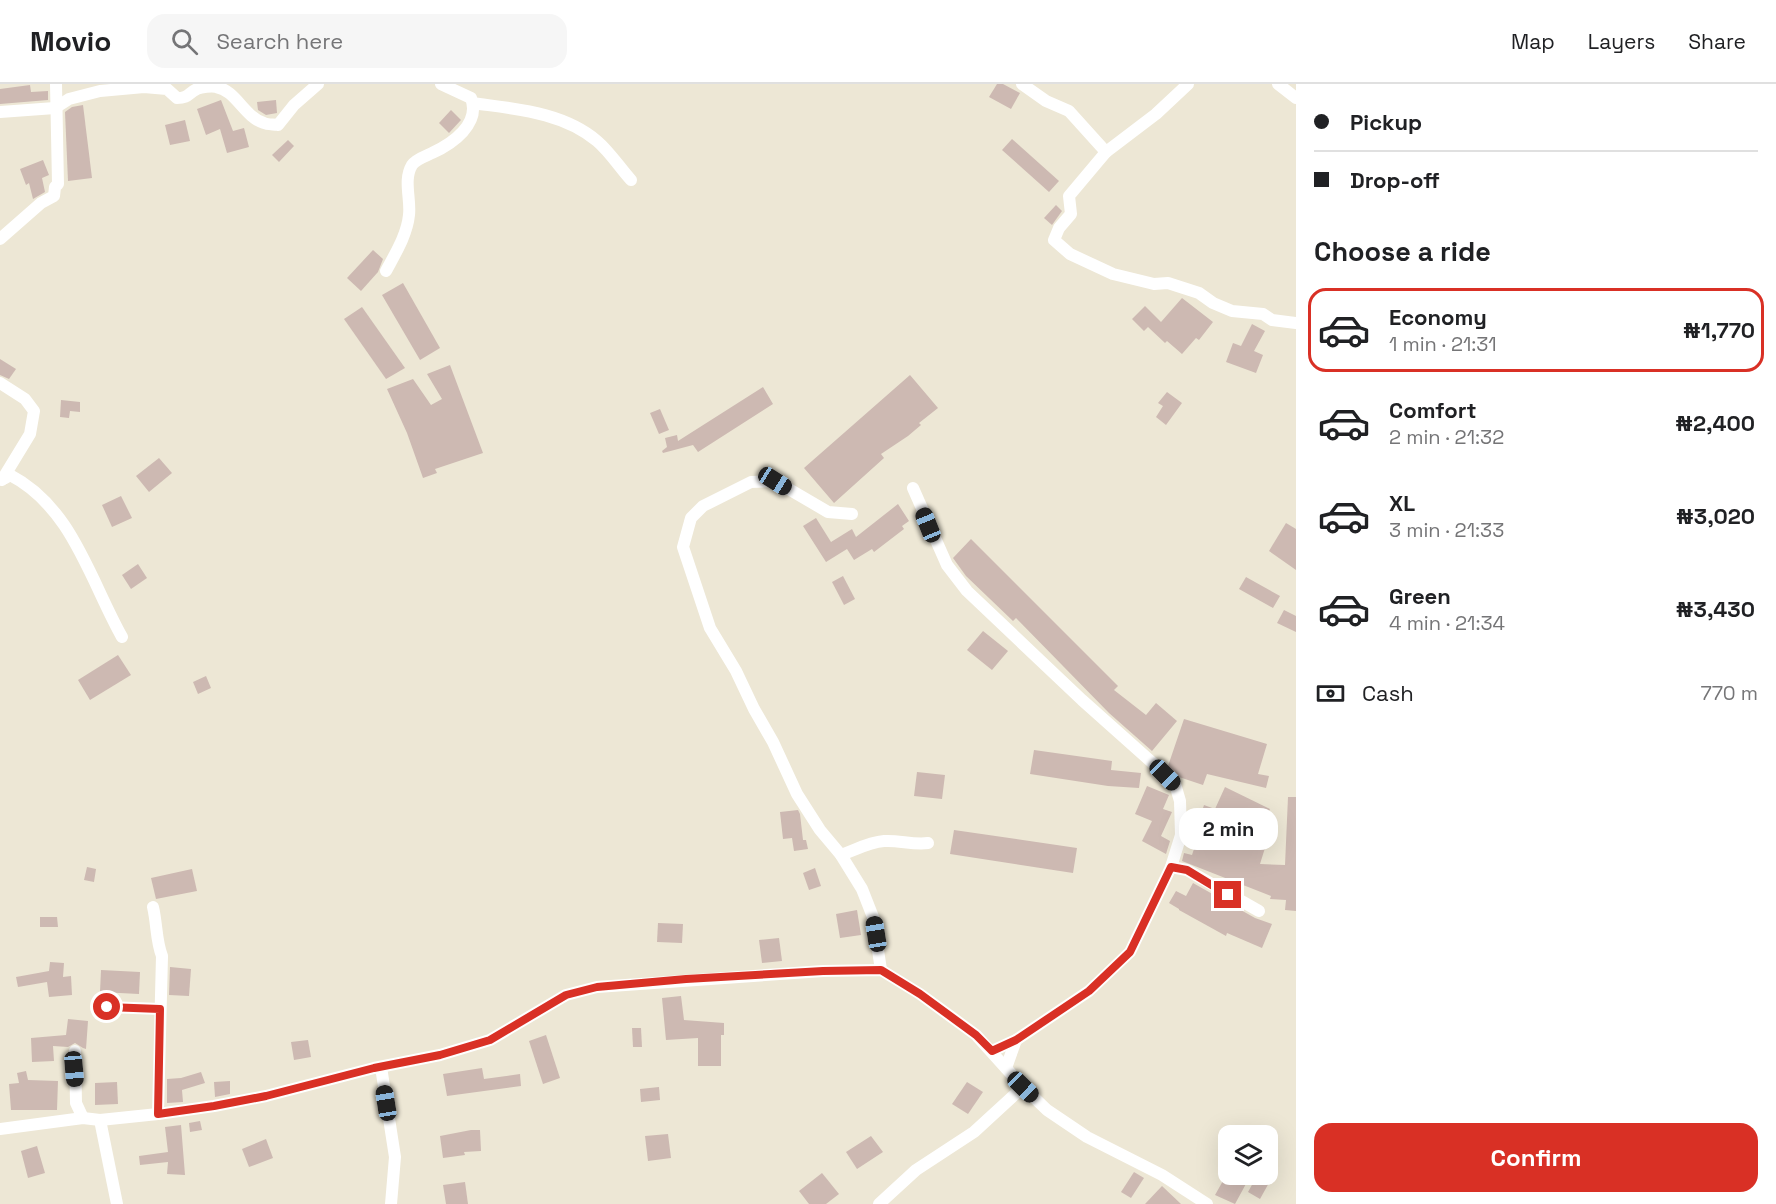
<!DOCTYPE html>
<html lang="en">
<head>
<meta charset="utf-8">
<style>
  :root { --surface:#fff; --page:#f6f6f6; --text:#202124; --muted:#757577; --line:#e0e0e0; --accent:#d93025 }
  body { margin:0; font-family:"Space Grotesk",sans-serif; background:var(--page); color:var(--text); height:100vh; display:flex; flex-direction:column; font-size:22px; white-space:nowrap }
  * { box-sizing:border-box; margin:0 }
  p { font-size:20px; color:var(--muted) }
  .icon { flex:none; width:33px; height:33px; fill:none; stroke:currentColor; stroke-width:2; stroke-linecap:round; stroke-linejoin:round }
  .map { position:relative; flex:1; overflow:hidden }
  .sheet { display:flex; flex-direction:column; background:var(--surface); width:480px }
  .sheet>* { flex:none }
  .banner { display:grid; align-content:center; height:132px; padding:0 18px; background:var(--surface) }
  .tools { position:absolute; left:1218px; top:1041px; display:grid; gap:12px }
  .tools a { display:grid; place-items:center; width:60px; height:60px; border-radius:12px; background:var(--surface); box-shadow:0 6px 24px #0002; font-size:30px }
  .end { position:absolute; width:27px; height:27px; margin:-14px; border:8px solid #d93025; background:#fff; box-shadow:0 0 0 3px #fff }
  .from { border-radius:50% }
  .bubble { position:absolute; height:42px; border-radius:18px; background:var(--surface); box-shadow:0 6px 24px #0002; font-size:20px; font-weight:800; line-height:42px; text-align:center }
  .car { position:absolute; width:18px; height:36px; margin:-18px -9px; border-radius:8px; box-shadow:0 0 4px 2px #0007; background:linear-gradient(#222 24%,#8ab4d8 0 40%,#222 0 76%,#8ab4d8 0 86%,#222 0) }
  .banner b { display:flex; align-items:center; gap:21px; height:57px; font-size:22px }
  .banner b+b { border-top:2px solid var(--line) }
  .banner i { width:15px; height:15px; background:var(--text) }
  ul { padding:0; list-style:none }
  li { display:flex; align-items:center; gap:18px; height:84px; margin:0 12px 9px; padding:0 6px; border:3px solid transparent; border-radius:18px }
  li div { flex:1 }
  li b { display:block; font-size:22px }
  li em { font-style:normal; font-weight:800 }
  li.selected { border-color:var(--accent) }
  li>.icon { width:54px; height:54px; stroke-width:1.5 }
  h2 { padding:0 18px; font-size:27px; line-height:72px }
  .pay { display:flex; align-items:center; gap:15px; height:66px; padding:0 18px; font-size:22px }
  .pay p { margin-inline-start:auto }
  .primary-button { display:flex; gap:12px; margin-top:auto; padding:12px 18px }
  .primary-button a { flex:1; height:69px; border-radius:18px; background:var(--accent); color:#fff; font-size:24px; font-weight:800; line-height:69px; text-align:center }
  header { display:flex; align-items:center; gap:36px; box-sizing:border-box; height:84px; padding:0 30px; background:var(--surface); border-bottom:2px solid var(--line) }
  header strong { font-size:28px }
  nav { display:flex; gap:33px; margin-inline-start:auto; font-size:21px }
  .search { width:420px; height:54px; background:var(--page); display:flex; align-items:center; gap:15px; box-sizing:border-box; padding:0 21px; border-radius:18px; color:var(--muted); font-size:22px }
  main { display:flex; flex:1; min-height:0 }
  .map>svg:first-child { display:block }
  .building { fill:#cdb9b2 }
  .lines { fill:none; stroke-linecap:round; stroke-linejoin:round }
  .street { stroke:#fff; stroke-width:12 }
  .route { stroke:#d93025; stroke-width:8 }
</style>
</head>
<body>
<header>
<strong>Movio</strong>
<div class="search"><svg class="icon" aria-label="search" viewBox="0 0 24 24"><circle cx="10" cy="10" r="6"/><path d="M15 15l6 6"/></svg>Search here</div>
<nav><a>Map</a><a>Layers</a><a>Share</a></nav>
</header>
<main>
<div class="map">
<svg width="1296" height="1120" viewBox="0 0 1296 1120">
  <rect width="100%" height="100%" fill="#ede7d5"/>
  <g class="building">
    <polygon points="997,0 1003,0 1020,9 1011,25 989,13"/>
    <polygon points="30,1 31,8 48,7 48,16 0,20 0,5"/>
    <polygon points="221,16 233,47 244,44 249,63 227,69 220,45 206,51 197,25"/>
    <polygon points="276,16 277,29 266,31 258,26 257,18"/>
    <polygon points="83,21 92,94 68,97 65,28 72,23"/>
    <polygon points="451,26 461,36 449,49 439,39"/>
    <polygon points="185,36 190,57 170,61 165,41"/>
    <polygon points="1012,55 1059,97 1049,108 1002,66"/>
    <polygon points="288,56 294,62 279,78 272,71"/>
    <polygon points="43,76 49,91 42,94 45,108 33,115 29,99 26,101 20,85"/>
    <polygon points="1056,121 1062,127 1052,141 1044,134"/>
    <polygon points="373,166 383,175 378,188 361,207 347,194"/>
    <polygon points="403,199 440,264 420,276 382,211"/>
    <polygon points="1182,214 1213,238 1199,256 1196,254 1182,270 1167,257 1165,259 1148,243 1144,247 1132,235 1145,222 1161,238"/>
    <polygon points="362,223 405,284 386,295 344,235"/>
    <polygon points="1252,240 1265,247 1254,267 1263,271 1256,289 1226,278 1233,259 1241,262"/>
    <polygon points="0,275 16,285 9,295 0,291"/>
    <polygon points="450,281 483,369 435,385 437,389 423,394 407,349 387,305 413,295 431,321 442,315 427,290"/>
    <polygon points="910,291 938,324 919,339 921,341 908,352 881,370 884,374 834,419 804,384"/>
    <polygon points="763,303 773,320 698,368 693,361 663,369 662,367 667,363 665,354 677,351 678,357"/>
    <polygon points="1167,308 1182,319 1166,341 1156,333 1163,322 1158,319"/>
    <polygon points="61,316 80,318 80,328 70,327 69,334 60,333"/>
    <polygon points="660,325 669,346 659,350 650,329"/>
    <polygon points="159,374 172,389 149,408 136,392"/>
    <polygon points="121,412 132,434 112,443 102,421"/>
    <polygon points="898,420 909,437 902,442 904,445 874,468 872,465 854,476 847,465 826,478 803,442 816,434 831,458 852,445 856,453"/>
    <polygon points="1286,439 1296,445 1296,486 1269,467"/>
    <polygon points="971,455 1118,602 1114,606 1146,631 1156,619 1177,637 1152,667 1109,629 1016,534 1013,537 966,492 953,474"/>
    <polygon points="138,480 147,494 131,505 122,491"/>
    <polygon points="843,492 855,515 844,521 832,498"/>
    <polygon points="1246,493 1280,512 1273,524 1239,505"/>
    <polygon points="1284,526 1296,532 1296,548 1277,539"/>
    <polygon points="983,547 1008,567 992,586 967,566"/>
    <polygon points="118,571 131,591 90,616 78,596"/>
    <polygon points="206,592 211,604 198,610 193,598"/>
    <polygon points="1184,635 1267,660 1258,690 1269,692 1266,704 1207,690 1203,701 1179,693 1168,682"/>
    <polygon points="1034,666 1112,677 1111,686 1141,689 1139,704 1108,702 1030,690"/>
    <polygon points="917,688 945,691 942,715 914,712"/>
    <polygon points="1147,702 1169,711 1163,725 1172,728 1161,752 1170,757 1166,770 1142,757 1152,737 1135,730"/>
    <polygon points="1225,703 1270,725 1262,742 1270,745 1263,764 1265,764 1260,780 1285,781 1288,713 1296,713 1296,827 1285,826 1286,816 1270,815 1271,812 1182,777 1184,769 1192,771 1203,737 1199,736 1204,721 1215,725"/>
    <polygon points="798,726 800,730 803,756 806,756 808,765 794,767 792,754 783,755 780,728"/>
    <polygon points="954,746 1077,764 1073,789 950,770"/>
    <polygon points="87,783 96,785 94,798 84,796"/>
    <polygon points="815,784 821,802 809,806 803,789"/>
    <polygon points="192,785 197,807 156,815 151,794"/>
    <polygon points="1193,799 1255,834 1272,840 1262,864 1227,849 1226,852 1179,826 1179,825 1169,819 1176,807 1186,812"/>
    <polygon points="857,826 861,851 840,854 836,830"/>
    <polygon points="40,833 57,833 58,843 40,843"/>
    <polygon points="658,839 683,840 682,859 657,858"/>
    <polygon points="779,854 782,877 762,879 759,856"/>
    <polygon points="50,878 64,879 63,893 71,892 72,911 49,913 47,898 18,903 16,893 49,887"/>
    <polygon points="170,883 191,885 189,912 169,911"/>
    <polygon points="101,886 140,888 139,910 100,908"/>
    <polygon points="681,912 684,936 724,939 724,951 721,951 721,982 698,982 698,954 666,956 662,914"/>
    <polygon points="68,935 88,937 86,965 83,964 75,959 68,963 53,962 54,977 32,978 31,954 66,951"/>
    <polygon points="632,944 641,944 642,963 633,963"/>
    <polygon points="546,951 560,994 543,1000 529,957"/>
    <polygon points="308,956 311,973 294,976 291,958"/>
    <polygon points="482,984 484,995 520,990 521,1002 447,1012 443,990"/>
    <polygon points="26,987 28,996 58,997 57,1026 11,1026 9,1000 19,999 17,989"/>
    <polygon points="201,988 205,999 182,1006 183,1018 167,1019 167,995 181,994"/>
    <polygon points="230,997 230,1010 215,1013 214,998"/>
    <polygon points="117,998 118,1020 95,1021 95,999"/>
    <polygon points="967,998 983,1008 968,1030 952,1020"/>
    <polygon points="659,1003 660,1016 641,1018 640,1005"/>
    <polygon points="200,1037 202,1046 190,1048 189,1039"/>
    <polygon points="181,1041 185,1091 167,1090 168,1078 140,1081 139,1072 168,1068 165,1043"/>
    <polygon points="471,1046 480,1046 481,1067 464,1068 465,1071 443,1074 440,1052"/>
    <polygon points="668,1050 671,1074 648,1077 645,1052"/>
    <polygon points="871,1052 883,1068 857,1085 846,1068"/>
    <polygon points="266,1055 273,1074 249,1083 242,1065"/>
    <polygon points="37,1062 45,1089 28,1094 21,1067"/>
    <polygon points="1134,1088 1144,1094 1131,1114 1121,1108"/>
    <polygon points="1228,1088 1228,1090 1233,1090 1247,1098 1235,1120 1215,1111"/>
    <polygon points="822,1089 839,1110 826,1120 809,1120 799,1107"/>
    <polygon points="1258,1090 1270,1097 1260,1115 1248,1108"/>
    <polygon points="465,1098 468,1120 446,1120 443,1101"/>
    <polygon points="1162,1102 1181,1120 1145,1120"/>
  </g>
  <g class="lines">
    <g class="street">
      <polyline points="1022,0 1046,17 1069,27 1106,68"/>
      <polyline points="1188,0 1156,30 1106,68 1069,112 1071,130 1059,144 1054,156 1070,170 1113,190 1154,200 1168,199 1199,209 1213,219 1232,227 1263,230 1272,236 1296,239"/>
      <polyline points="1278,0 1296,14"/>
      <path d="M473,19C515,25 563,28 597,57C610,68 620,84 631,96"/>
      <path d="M0,28L55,24L69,15L100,7L144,3L167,5L177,14C189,14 188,9 197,5C201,3 212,2 216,3C236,6 244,33 264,39C268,41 274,40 278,41L294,21L318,0"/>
      <polyline points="0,155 41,119 54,112 55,103 58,100 56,0"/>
      <path d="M386,187C395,170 407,151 409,131C411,115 403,96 412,81C416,75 426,72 432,69C452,60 481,40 471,14L441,0"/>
      <polyline points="0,299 25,315 34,327 30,350 2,396"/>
      <path d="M5,394L10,391C72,423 90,496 122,553"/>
      <polyline points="913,404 947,481 967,507 1082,616 1156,682 1175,700 1180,717 1181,751 1171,783 1130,868 1089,907 1016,956 992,967"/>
      <polyline points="841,771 820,746 797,710 773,658 754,625 736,587 710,544 683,463 691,434 703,422 751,398 775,397 828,428 852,430"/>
      <polyline points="1171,783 1187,786 1259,827"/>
      <path d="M153,823C157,840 156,857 162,872L158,1030"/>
      <path d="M881,886L873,833L862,805L841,771C855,766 869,758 884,757C899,756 913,761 928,759"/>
      <polyline points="107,923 160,925"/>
      <polyline points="75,967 76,1019 83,1034"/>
      <polyline points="381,983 395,1073 391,1120"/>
      <polyline points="1006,984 1016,956"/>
      <polyline points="100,1036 117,1120"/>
      <polyline points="0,1045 83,1034 100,1036 158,1030 214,1022 266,1012 374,984 440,971 490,956 566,911 597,903 823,887 881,886 920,910 976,951 1023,1003 1047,1026 1087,1053 1162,1091 1207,1120"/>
      <polyline points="879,1120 916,1086 974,1048 1023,1003"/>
    </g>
  </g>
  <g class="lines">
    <polyline class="route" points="107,923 160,925 158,1030 214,1022 266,1012 374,984 440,971 490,956 566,911 597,903 686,895 823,887 881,886 920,910 976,951 992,967 1016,956 1089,907 1130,868 1171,783 1187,786 1228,811"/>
  </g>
</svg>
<div class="tools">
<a><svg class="icon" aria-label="layers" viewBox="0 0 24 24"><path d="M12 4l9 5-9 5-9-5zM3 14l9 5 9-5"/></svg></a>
</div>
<i class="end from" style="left:107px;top:923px"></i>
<i class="end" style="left:1228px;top:811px"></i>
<div class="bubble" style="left:1179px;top:724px;width:99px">2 min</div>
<i class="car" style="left:775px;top:397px;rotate:122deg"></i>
<i class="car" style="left:928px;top:441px;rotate:338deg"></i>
<i class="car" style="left:1165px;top:691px;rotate:135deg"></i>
<i class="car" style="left:876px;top:850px;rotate:351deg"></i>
<i class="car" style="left:74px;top:985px;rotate:175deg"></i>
<i class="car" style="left:1023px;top:1003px;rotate:134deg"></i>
<i class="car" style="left:386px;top:1019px;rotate:351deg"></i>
</div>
<section class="sheet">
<div class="banner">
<b><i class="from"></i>Pickup</b>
<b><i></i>Drop-off</b>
</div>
<h2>Choose a ride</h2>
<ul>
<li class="selected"><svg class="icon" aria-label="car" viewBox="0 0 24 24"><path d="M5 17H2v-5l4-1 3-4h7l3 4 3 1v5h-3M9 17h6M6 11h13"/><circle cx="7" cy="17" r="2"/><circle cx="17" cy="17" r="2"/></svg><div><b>Economy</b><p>1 min · 21:31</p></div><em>₦1,770</em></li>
<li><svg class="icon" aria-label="car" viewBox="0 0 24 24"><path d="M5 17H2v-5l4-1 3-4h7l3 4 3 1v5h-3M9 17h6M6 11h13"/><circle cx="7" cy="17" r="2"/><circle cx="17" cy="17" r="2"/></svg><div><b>Comfort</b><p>2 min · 21:32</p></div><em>₦2,400</em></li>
<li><svg class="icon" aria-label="car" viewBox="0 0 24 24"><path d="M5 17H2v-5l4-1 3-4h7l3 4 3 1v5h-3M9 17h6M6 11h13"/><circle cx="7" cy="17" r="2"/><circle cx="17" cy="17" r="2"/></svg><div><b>XL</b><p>3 min · 21:33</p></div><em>₦3,020</em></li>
<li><svg class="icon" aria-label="car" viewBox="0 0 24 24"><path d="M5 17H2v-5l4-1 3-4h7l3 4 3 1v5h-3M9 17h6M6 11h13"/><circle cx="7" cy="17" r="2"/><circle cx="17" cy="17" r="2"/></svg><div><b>Green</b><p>4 min · 21:34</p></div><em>₦3,430</em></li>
</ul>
<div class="pay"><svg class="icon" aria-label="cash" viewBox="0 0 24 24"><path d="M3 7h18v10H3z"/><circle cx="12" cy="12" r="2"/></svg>Cash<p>770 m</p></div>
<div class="primary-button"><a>Confirm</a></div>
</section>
</main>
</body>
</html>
